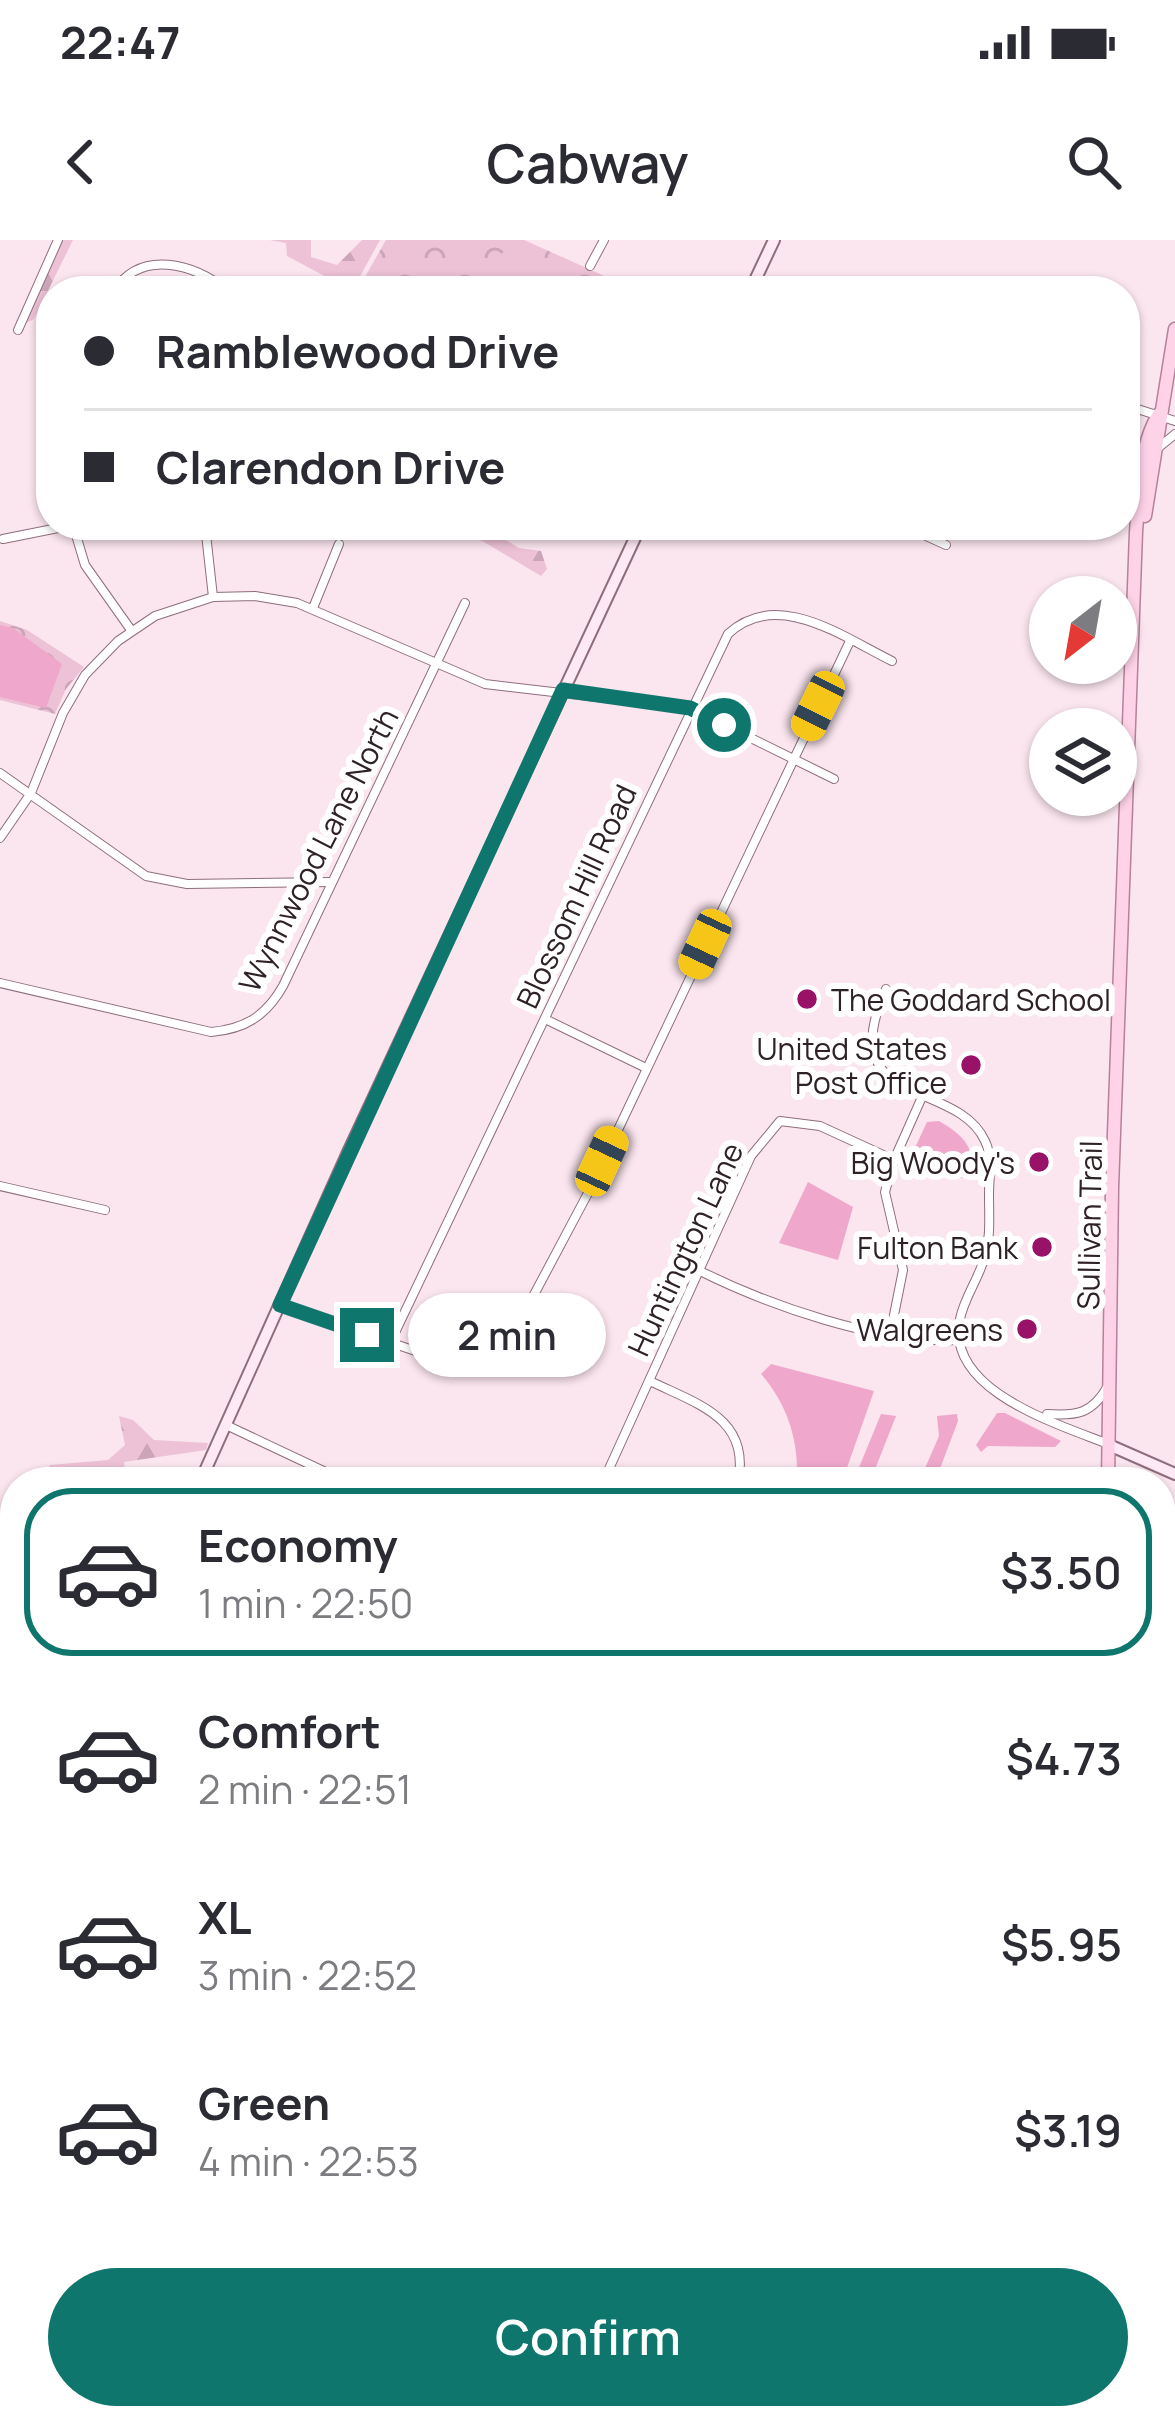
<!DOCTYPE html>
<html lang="en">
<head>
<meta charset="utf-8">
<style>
  :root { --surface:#fff; --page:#f2f2f3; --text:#2b2b33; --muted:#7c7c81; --line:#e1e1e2; --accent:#0f766e }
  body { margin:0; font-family:Manrope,sans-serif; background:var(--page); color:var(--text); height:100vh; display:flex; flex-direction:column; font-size:45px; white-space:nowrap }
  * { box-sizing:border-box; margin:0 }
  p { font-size:39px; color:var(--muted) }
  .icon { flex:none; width:66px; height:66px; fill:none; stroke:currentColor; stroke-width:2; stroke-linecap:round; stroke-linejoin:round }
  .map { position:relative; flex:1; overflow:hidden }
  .side { position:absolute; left:0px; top:1227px; width:1176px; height:963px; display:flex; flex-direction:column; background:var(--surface); border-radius:48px 48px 0 0; box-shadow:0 3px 9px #0004 }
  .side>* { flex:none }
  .guide { position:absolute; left:36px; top:36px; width:1104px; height:264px; border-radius:48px; box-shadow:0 3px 9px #0004; display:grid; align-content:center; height:264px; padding:0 48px; background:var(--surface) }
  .needle { width:78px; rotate:211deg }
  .buttons { position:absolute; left:1029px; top:336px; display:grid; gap:24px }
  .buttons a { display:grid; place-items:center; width:108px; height:108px; border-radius:50%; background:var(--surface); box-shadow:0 3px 9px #0004; font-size:60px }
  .end { position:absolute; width:54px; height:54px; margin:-27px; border:15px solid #0f766e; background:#fff; box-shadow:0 0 0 6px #fff }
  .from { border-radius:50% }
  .bubble { position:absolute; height:84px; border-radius:42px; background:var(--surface); box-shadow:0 3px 9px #0004; font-size:39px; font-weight:600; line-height:84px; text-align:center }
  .car { position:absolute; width:36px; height:72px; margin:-36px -18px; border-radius:15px; box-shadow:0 0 9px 3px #0007; background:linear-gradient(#f5c518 24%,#345 0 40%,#f5c518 0 76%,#345 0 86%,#f5c518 0) }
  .guide b { display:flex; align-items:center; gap:42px; height:114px; font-size:45px }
  .guide b+b { border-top:3px solid var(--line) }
  .guide i { width:30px; height:30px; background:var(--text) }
  ul { padding:21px 0 0; list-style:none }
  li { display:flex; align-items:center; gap:36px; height:168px; margin:0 24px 18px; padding:0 24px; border:6px solid transparent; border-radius:48px }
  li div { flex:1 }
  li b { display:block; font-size:45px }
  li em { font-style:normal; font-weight:600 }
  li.selected { border-color:var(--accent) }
  li>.icon { width:108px; height:108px; stroke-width:1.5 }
  .button { display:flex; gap:24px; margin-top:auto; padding:24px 48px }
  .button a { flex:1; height:138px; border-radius:72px; background:var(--accent); color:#fff; font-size:48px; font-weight:600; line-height:138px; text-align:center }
  .status { display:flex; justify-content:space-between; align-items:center; height:84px; padding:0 60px; background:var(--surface); direction:ltr }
  .status svg { height:33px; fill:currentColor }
  header { display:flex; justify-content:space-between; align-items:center; height:156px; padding:0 48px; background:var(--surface); font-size:54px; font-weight:600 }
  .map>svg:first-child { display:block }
  .forest { fill:url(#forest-firs) }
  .park { fill:url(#park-crowns) }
  .garden { fill:#edc1d6 }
  .water { fill:#efa8cb }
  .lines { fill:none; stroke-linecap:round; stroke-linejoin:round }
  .street-casing { stroke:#8e6e7d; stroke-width:10 }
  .secondary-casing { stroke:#8e6e7d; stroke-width:14 }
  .primary-casing { stroke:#b5819b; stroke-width:15 }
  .street { stroke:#fff; stroke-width:8 }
  .secondary { stroke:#ffe9f4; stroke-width:10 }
  .primary { stroke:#fed3e8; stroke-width:12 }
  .route { stroke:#0f766e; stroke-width:15 }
  .poi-dot { fill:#981368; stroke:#fff; stroke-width:4.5 }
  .labels { text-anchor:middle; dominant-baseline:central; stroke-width:12; stroke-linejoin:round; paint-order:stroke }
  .street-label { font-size:30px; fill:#2e2128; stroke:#fff }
  .poi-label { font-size:30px; fill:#2e2128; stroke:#fff; text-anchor:end }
</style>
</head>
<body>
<div class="status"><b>22:47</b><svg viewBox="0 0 49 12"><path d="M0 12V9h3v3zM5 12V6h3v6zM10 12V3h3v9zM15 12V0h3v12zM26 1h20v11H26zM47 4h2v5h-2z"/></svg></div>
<header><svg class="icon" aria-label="back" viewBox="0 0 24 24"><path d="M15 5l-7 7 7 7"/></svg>Cabway<svg class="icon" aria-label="search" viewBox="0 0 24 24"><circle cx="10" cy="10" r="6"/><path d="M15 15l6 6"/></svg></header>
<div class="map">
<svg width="1175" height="2188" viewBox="0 0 1175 2188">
  <defs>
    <pattern id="forest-firs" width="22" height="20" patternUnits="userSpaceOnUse" patternTransform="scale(3)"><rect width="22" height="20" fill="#edc1d6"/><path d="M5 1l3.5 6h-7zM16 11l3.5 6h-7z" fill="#cca6b8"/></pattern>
    <pattern id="park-crowns" width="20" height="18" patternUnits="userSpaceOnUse" patternTransform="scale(3)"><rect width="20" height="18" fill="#edc1d6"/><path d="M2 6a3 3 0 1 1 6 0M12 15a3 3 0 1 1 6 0" fill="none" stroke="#cca6b8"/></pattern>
  </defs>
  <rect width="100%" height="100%" fill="#fbe5ef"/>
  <g class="forest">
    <polygon points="63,0 73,0 34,79 24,84"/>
    <polygon points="270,0 311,0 311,17 337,25 362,0 380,0 352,51 341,51 330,39 287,16 286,3"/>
    <polygon points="445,285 482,285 519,308 541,311 547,329 541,336 484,302"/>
    <polygon points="119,1176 133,1180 154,1200 208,1203 206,1210 124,1222 126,1242 38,1242 50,1225 108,1220 125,1205"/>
  </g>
  <g class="park">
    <polygon points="386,0 524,0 638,51 357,51"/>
    <polygon points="0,381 27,390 84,427 66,449 55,474 0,460"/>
    <polygon points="639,2175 710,2175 704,2188 667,2188"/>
  </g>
  <g class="garden">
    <polygon points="508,9 578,44 574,51 483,51 501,14"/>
    <polygon points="420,34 445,51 385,51 387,44"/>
  </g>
  <g class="water">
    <polygon points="0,385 13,388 62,424 46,468 0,457"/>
    <path d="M939,881C961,894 976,906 970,933L962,938L938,934L914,920L913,912L927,882Z"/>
    <polygon points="808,942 853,967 838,1020 779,1003"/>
    <path d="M771,1124L874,1151L842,1242H797C799,1201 788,1165 761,1134Z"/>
    <polygon points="997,1173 1005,1173 1061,1201 1055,1207 988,1206 981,1212 976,1205"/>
    <polygon points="881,1174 896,1176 870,1242 853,1242"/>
    <polygon points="957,1174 958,1181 935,1242 919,1242 939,1196 937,1176"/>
  </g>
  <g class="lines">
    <defs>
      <g id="street">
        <polyline points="590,26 604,0"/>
        <path d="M114,51C141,9 193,23 228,51"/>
        <polyline points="18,90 58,0"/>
        <polyline points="1125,165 1175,181"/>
        <polyline points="1158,208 1175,194"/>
        <polyline points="73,285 85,325 131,390"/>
        <polyline points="205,285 213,357"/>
        <polyline points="902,285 946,305"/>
        <polyline points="3,299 73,285"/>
        <polyline points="313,368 339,304"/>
        <polyline points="0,533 146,636 187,644 332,642"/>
        <polyline points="0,598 31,553 63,473 85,435 118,401 155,376 213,357 255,356 297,363 485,444 690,468 834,539"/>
        <path d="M0,743L211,792C245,789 266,776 283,746L465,363"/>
        <path d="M886,749C831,870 957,838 985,901C993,917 989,938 989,955C989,977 991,999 984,1019C978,1040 964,1058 960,1079C945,1150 1055,1183 1108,1204"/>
        <polyline points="545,779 646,828"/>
        <polyline points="0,946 105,970"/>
        <path d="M698,1030C768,1065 878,1104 957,1100"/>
        <polyline points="280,1065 445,1121 476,1117 511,1098 587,955 850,401"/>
        <polyline points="890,1095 903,1030 885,952 894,920 922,857"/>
        <path d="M390,1103L728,394C777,348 843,397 892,421"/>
        <path d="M650,1141C697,1164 751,1178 738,1242"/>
        <path d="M1047,1174C1077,1176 1092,1174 1108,1146"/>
        <polyline points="226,1185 347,1242"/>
        <polyline points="603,1242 751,916 780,881 820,886 894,920"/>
        <polyline points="0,1478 15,1482"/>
        <polyline points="0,1572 15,1571"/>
        <polyline points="0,1687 15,1690"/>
        <polyline points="1161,1829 1175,1836"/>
        <polyline points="0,2052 15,2060"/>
        <polyline points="1161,2139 1175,2130"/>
        <polyline points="15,2143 11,2158 16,2188"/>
        <polyline points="391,2175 415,2188"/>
        <polyline points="159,2188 166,2175"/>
        <polyline points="300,2188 307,2175"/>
        <polyline points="1139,2188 1140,2175"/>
      </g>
      <g id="secondary">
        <polyline points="750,51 774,0"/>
        <polyline points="1109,1205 1175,1234"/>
        <polyline points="200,1242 349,910 641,285"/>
        <polyline points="0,1995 15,1967"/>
      </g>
      <g id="primary">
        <polyline points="1145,276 1175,89"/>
        <path d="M1108,1242L1112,948L1136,292C1139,256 1139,204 1159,174"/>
        <polyline points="1071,2188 1071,2175"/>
      </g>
    </defs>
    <use href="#street" class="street-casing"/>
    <use href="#secondary" class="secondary-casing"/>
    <use href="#primary" class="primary-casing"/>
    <use href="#street" class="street"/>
    <use href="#secondary" class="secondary"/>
    <use href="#primary" class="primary"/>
  </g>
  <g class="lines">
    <polyline class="route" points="367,1095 280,1065 563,450 690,468 724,485"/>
  </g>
  <g class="poi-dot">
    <circle cx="807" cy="759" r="12"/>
    <circle cx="971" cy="825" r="12"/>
    <circle cx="1039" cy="922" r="12"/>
    <circle cx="1042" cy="1007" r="12"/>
    <circle cx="1027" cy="1089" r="12"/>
  </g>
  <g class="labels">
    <g class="street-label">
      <text transform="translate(318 610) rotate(-63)">Wynnwood Lane North</text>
      <text transform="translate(576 656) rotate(-65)">Blossom Hill Road</text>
      <text transform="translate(1089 985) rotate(-89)">Sullivan Trail</text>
      <text transform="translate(685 1009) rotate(-65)">Huntington Lane</text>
    </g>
    <g class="poi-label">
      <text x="831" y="759" text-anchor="start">The Goddard School</text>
      <text x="947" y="808">United States<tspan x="947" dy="34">Post Office</tspan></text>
      <text x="1015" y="922">Big Woody's</text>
      <text x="1018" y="1007">Fulton Bank</text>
      <text x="1003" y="1089">Walgreens</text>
    </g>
  </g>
</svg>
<div class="buttons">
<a><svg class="needle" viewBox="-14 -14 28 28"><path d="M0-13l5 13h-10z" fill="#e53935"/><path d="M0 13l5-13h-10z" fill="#7c7c81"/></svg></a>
<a><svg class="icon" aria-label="layers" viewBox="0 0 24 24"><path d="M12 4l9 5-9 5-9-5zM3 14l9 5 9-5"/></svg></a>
</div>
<i class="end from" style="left:724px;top:485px"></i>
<i class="end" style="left:367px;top:1095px"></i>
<div class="bubble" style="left:408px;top:1053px;width:198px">2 min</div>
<i class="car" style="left:818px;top:466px;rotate:206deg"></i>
<i class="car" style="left:705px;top:704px;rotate:205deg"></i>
<i class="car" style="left:602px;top:921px;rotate:25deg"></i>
<div class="guide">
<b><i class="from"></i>Ramblewood Drive</b>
<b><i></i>Clarendon Drive</b>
</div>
<section class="side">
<ul>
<li class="selected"><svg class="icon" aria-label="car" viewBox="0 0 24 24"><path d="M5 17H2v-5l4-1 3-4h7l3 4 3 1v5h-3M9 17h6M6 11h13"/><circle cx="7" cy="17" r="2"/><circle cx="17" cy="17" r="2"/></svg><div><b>Economy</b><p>1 min · 22:50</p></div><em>$3.50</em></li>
<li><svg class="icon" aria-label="car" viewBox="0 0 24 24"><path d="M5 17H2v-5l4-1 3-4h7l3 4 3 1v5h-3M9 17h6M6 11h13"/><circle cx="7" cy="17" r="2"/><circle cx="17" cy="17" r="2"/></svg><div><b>Comfort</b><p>2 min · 22:51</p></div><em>$4.73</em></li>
<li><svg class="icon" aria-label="car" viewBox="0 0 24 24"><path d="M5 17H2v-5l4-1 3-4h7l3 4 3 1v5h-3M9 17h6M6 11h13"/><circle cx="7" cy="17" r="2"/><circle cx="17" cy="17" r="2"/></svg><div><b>XL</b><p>3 min · 22:52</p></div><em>$5.95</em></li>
<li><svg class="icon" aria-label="car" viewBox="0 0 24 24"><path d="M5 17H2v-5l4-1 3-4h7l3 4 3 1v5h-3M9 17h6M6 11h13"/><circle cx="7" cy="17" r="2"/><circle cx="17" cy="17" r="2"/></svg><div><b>Green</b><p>4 min · 22:53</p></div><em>$3.19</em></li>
</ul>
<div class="button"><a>Confirm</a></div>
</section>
</div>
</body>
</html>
